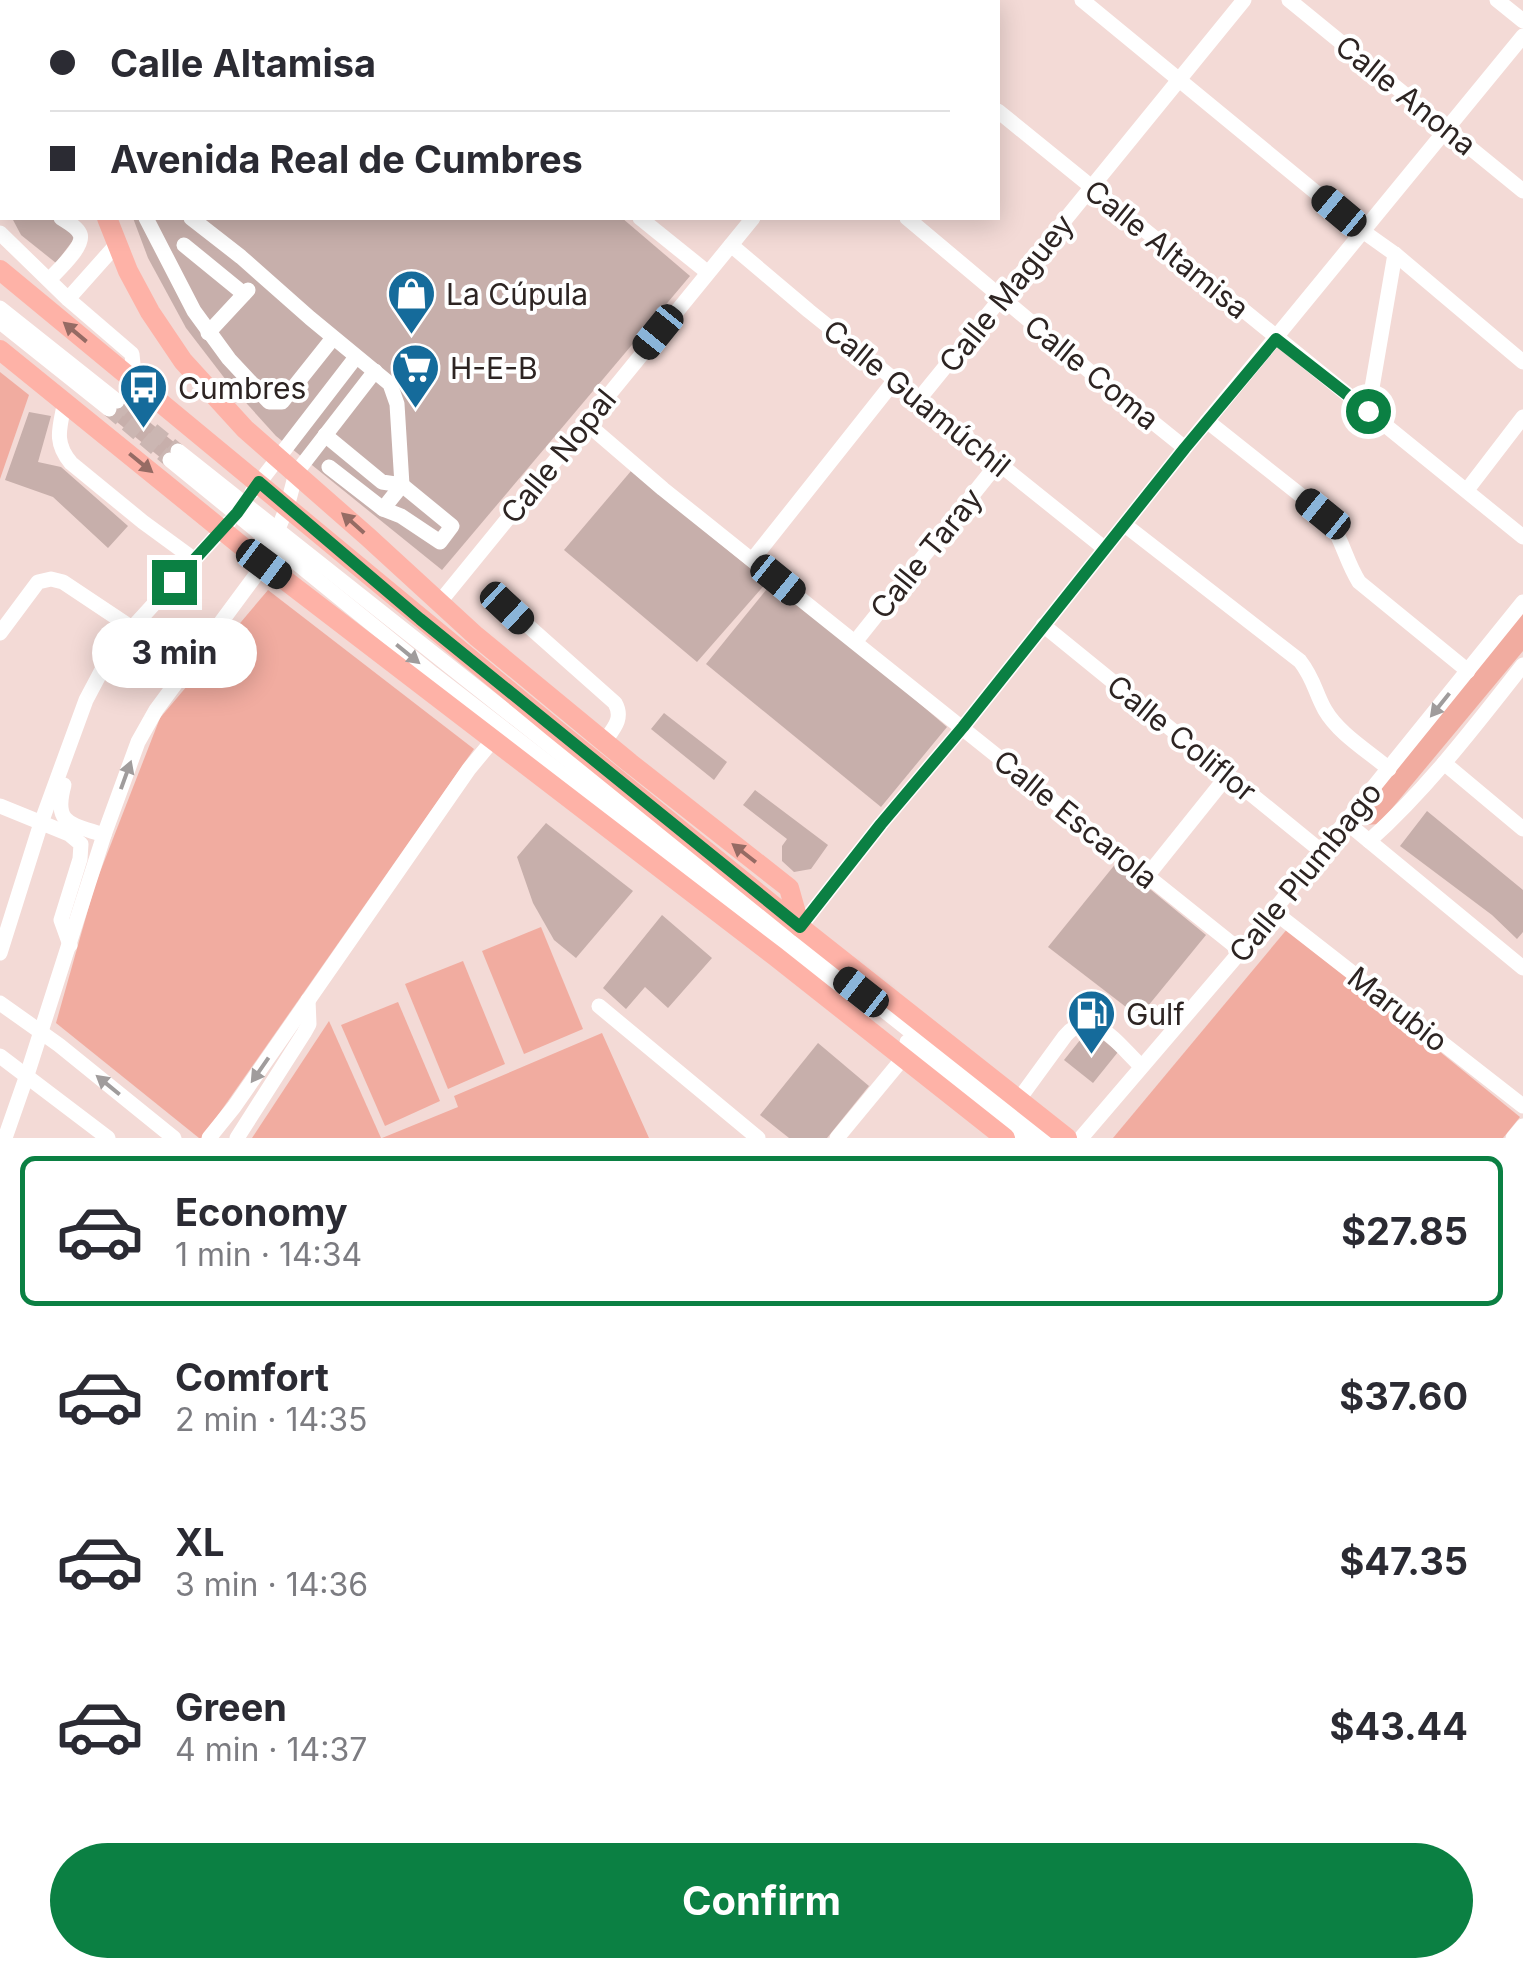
<!DOCTYPE html>
<html lang="en">
<head>
<meta charset="utf-8">
<style>
  :root { --surface:#fff; --page:#f7f7f7; --text:#2b2b33; --muted:#7c7c81; --line:#e1e1e2; --accent:#0b8043 }
  body { margin:0; font-family:Inter,sans-serif; background:var(--page); color:var(--text); height:100vh; display:flex; flex-direction:column; font-size:38px; white-space:nowrap }
  * { box-sizing:border-box; margin:0 }
  p { font-size:32px; color:var(--muted) }
  .icon { flex:none; width:55px; height:55px; fill:none; stroke:currentColor; stroke-width:2; stroke-linecap:round; stroke-linejoin:round }
  .map { position:relative; height:1138px; overflow:hidden }
  .panel { display:flex; flex-direction:column; background:var(--surface); flex:1 }
  .panel>* { flex:none }
  .hud { position:absolute; left:0px; top:0px; width:1000px; height:220px; box-shadow:0 5px 25px #0003; display:grid; align-content:center; height:220px; padding:0 50px; background:var(--surface) }
  .end { position:absolute; width:45px; height:45px; margin:-22px; border:12px solid #0b8043; background:#fff; box-shadow:0 0 0 5px #fff }
  .from { border-radius:50% }
  .bubble { position:absolute; height:70px; border-radius:35px; background:var(--surface); box-shadow:0 5px 25px #0003; font-size:32px; font-weight:700; line-height:70px; text-align:center }
  .car { position:absolute; width:30px; height:60px; margin:-30px -15px; border-radius:12px; box-shadow:0 0 8px 2px #0007; background:linear-gradient(#222 24%,#8ab4d8 0 40%,#222 0 76%,#8ab4d8 0 86%,#222 0) }
  .hud b { display:flex; align-items:center; gap:35px; height:95px; font-size:38px }
  .hud b+b { border-top:2px solid var(--line) }
  .hud i { width:25px; height:25px; background:var(--text) }
  ul { padding:18px 0 0; list-style:none }
  li { display:flex; align-items:center; gap:30px; height:150px; margin:0 20px 15px; padding:0 30px; border:5px solid transparent; border-radius:15px }
  li div { flex:1 }
  li b { display:block; font-size:38px }
  li em { font-style:normal; font-weight:700 }
  li.on { border-color:var(--accent) }
  li>.icon { width:90px; height:90px; stroke-width:1.5 }
  .cta { display:flex; gap:20px; margin-top:auto; padding:20px 50px }
  .cta a { flex:1; height:115px; border-radius:60px; background:var(--accent); color:#fff; font-size:40px; font-weight:700; line-height:115px; text-align:center }
  .map>svg:first-child { display:block }
  .green { fill:#f1aca0 }
  .building { fill:#c7afab }
  .lines { fill:none; stroke-linecap:round; stroke-linejoin:round }
  .minor-tunnel { stroke:#cbb6b2; stroke-width:15; stroke-dasharray:15 8; stroke-linecap:butt }
  .minor { stroke:#fff; stroke-width:15 }
  .major { stroke:#feb2a7; stroke-width:20 }
  .oneway { fill:#966b64 }
  .oneway2 { fill:#a09c9c }
  .route { stroke:#0b8043; stroke-width:12 }
  .labels { text-anchor:middle; dominant-baseline:central; stroke-width:8; stroke-linejoin:round; paint-order:stroke }
  .street-label { font-size:30px; fill:#2d2422; stroke:#fff }
  .poi-label { font-size:30px; fill:#2d2422; stroke:#fff; text-anchor:start }
</style>
</head>
<body>
<div class="map">
<svg width="1523" height="1138" viewBox="0 0 1523 1138">
  <rect width="100%" height="100%" fill="#f3dad6"/>
  <g class="green">
    <polygon points="0,372 29,395 0,479"/>
    <polygon points="268,590 474,749 202,1138 199,1138 56,1023 95,885 160,718"/>
    <polygon points="1523,612 1523,651 1379,824 1365,825 1361,813"/>
    <polygon points="541,927 583,1029 524,1054 482,951"/>
    <polygon points="1288,928 1520,1117 1503,1138 1113,1138"/>
    <polygon points="463,961 505,1064 448,1089 405,984"/>
    <polygon points="398,1002 440,1101 385,1126 341,1025"/>
    <polygon points="329,1021 381,1138 252,1138"/>
    <polygon points="602,1033 649,1138 382,1138 458,1107 454,1096"/>
  </g>
  <g class="building">
    <polygon points="12,218 54,218 77,235 56,263 21,235"/>
    <polygon points="133,218 622,218 690,276 442,570 276,436 229,384 186,328 148,258"/>
    <polygon points="119,397 181,448 167,463 106,413"/>
    <polygon points="29,412 51,416 38,462 61,467 128,526 108,548 53,497 5,480"/>
    <polygon points="631,471 767,582 697,662 564,550"/>
    <polygon points="775,579 947,727 881,807 706,664"/>
    <polygon points="664,713 727,762 714,780 651,729"/>
    <polygon points="755,790 828,845 811,869 794,872 782,861 782,846 787,839 743,805"/>
    <polygon points="1427,811 1523,890 1523,932 1517,939 1492,915 1400,846"/>
    <polygon points="546,823 633,891 576,958 554,940 533,903 517,857"/>
    <polygon points="1117,862 1206,935 1139,1017 1048,947"/>
    <polygon points="662,915 712,958 668,1008 645,987 626,1009 603,988"/>
    <polygon points="1089,1029 1118,1052 1093,1083 1064,1060"/>
    <polygon points="818,1043 869,1086 827,1138 789,1138 760,1115"/>
  </g>
  <g class="lines">
    <g class="minor-tunnel">
      <polyline points="117,401 178,451"/>
      <polyline points="109,409 170,460"/>
    </g>
    <g class="minor">
      <polyline points="43,0 43,2"/>
      <polyline points="387,0 389,2"/>
      <polyline points="694,0 697,2"/>
      <polyline points="857,0 860,2"/>
      <polyline points="1082,0 1364,232 1395,254 1523,362"/>
      <polyline points="1289,0 1523,191"/>
      <polyline points="1497,0 1523,21"/>
      <polyline points="481,2 483,0"/>
      <polyline points="613,2 615,0"/>
      <polyline points="794,2 796,0"/>
      <polyline points="931,2 933,0"/>
      <polyline points="998,111 1523,537"/>
      <polyline points="0,186 2,183"/>
      <polyline points="146,218 194,311 229,359 269,402 282,402 333,338"/>
      <polyline points="191,218 241,257 310,318 390,384 397,404 402,485 383,509 329,467"/>
      <polyline points="640,218 707,272"/>
      <polyline points="907,218 1088,370 1185,448"/>
      <polyline points="0,233 68,299 117,244"/>
      <polyline points="184,245 244,294"/>
      <polyline points="731,245 809,311 1104,548"/>
      <path d="M49,280C58,270 85,246 80,234C77,227 67,222 61,218"/>
      <polyline points="68,299 132,354 133,364 126,375"/>
      <polyline points="0,308 117,401"/>
      <polyline points="0,322 109,409"/>
      <polyline points="208,333 248,290"/>
      <polyline points="919,399 1244,0"/>
      <path d="M65,401C60,427 53,442 71,463L143,522L195,560"/>
      <polyline points="1368,411 1395,254"/>
      <path d="M1207,421L1323,513C1343,537 1344,558 1359,582L1468,671"/>
      <polyline points="585,422 663,489 1241,951"/>
      <polyline points="325,435 382,482 402,485 452,526 440,542 401,516 383,509"/>
      <polyline points="178,451 1045,1138"/>
      <polyline points="170,460 433,674 838,987"/>
      <polyline points="1467,490 1523,417"/>
      <polyline points="252,492 356,357"/>
      <path d="M1125,525L1300,661C1314,679 1315,692 1325,710C1339,734 1368,751 1389,769"/>
      <polyline points="753,559 895,380"/>
      <polyline points="439,603 753,218"/>
      <path d="M507,607L615,703C624,719 613,729 604,742"/>
      <polyline points="1043,625 1321,851"/>
      <polyline points="0,633 38,582 51,579 63,582 132,628"/>
      <polyline points="855,642 998,463"/>
      <polyline points="1444,763 1523,829"/>
      <path d="M64,785C53,825 71,824 104,835"/>
      <polyline points="0,806 69,834 81,844 80,859 61,920 70,945"/>
      <polyline points="1346,822 1523,968"/>
      <path d="M1369,841C1427,789 1475,726 1523,665"/>
      <polyline points="1147,876 1228,775"/>
      <polyline points="1273,911 1523,1106"/>
      <polyline points="800,927 881,824 963,727 1185,448 1523,36"/>
      <polyline points="0,953 41,823 86,700 104,666 132,628 229,522"/>
      <polyline points="0,1003 59,1045 174,1138"/>
      <polyline points="599,1006 758,1138"/>
      <polyline points="907,1042 1026,1138"/>
      <polyline points="0,1056 108,1138"/>
      <path d="M1019,1099L1065,1036C1092,1004 1119,1046 1141,1066"/>
      <polyline points="5,1138 27,1075 104,835 138,742 156,710 264,564 287,507 296,473 375,371"/>
      <polyline points="209,1138 234,1107 469,769 493,740"/>
      <polyline points="237,1138 304,1033 309,1024 308,1000"/>
      <polyline points="837,1138 904,1057"/>
      <polyline points="1081,1138 1241,951 1523,602"/>
      <polyline points="1513,1138 1523,1126"/>
    </g>
    <g class="major">
      <polyline points="77,2 77,0"/>
      <polyline points="107,218 128,271 150,312 183,361 245,429 368,537 476,636 630,763 789,888 800,927"/>
      <polyline points="0,270 554,728 800,927 1067,1138"/>
      <polyline points="0,350 264,564 775,956 1005,1138"/>
    </g>
  </g>
  <defs><path id="oneway-solid" d="M-6-.8H1V-3.2L6.5 0L1 3.2V.8H-6Z" transform="scale(2.5)"/></defs>
  <g class="oneway">
    <use href="#oneway-solid" transform="translate(75 332) rotate(-140)"/>
    <use href="#oneway-solid" transform="translate(141 463) rotate(39)"/>
    <use href="#oneway-solid" transform="translate(353 523) rotate(-138)"/>
    <use href="#oneway-solid" transform="translate(744 853) rotate(-142)"/>
  </g>
  <g class="oneway2">
    <use href="#oneway-solid" transform="translate(408 654) rotate(39)"/>
    <use href="#oneway-solid" transform="translate(1440 705) rotate(129)"/>
    <use href="#oneway-solid" transform="translate(126 775) rotate(-70)"/>
    <use href="#oneway-solid" transform="translate(260 1070) rotate(125)"/>
    <use href="#oneway-solid" transform="translate(108 1085) rotate(-141)"/>
  </g>
  <g class="lines">
    <polyline class="route" points="174,582 237,513 259,482 420,619 800,927 881,824 963,727 1185,448 1276,339 1368,411"/>
  </g>
  <defs>
    <symbol id="shop-pin" viewBox="-11 -11 22 30"><path d="M0 17L-7.5 6A9.5 9.5 0 1 1 7.5 6Z" fill="#156b9b" stroke="#fff"/><path d="M-5-2.5h2.3a2.7 3.5 0 0 1 5.4 0H5L5.5 6h-11ZM-1.5-2.5h3a1.5 2.3 0 0 0-3 0Z" fill="#fff"/></symbol>
    <symbol id="supermarket-pin" viewBox="-11 -11 22 30"><path d="M0 17L-7.5 6A9.5 9.5 0 1 1 7.5 6Z" fill="#156b9b" stroke="#fff"/><path d="M-6-5.5h2.5l.6 2H6L4.5 2H-2.5L-4.4-4H-6ZM-1.5 3.2a1.3 1.3 0 1 0 .1 0ZM3 3.2a1.3 1.3 0 1 0 .1 0Z" fill="#fff"/></symbol>
    <symbol id="bus-pin" viewBox="-11 -11 22 30"><path d="M0 17L-7.5 6A9.5 9.5 0 1 1 7.5 6Z" fill="#156b9b" stroke="#fff"/><path d="M-5-6H5V4H4V6H2V4H-2V6H-4V4H-5ZM-3.5-4V0h7V-4ZM-3.5 1.2v1.5H-2V1.2ZM2 1.2v1.5H3.5V1.2Z" fill="#fff"/></symbol>
    <symbol id="fuel-pin" viewBox="-11 -11 22 30"><path d="M0 17L-7.5 6A9.5 9.5 0 1 1 7.5 6Z" fill="#156b9b" stroke="#fff"/><path d="M-5.5-6h7V0h2V4h1.3V-2.5L3-4.5l.8-.8L6-3V5H2.5V1h-1V6h-7ZM-4.2-4.7v3.2H.2V-4.7Z" fill="#fff"/></symbol>
  </defs>
  <g fill-rule="evenodd">
    <use href="#shop-pin" x="384" y="266" width="55" height="75"/>
    <use href="#supermarket-pin" x="388" y="340" width="55" height="75"/>
    <use href="#bus-pin" x="116" y="360" width="55" height="75"/>
    <use href="#fuel-pin" x="1064" y="986" width="55" height="75"/>
  </g>
  <g class="labels">
    <g class="street-label">
      <text transform="translate(1406 95) rotate(39)">Calle Anona</text>
      <text transform="translate(1167 249) rotate(39)">Calle Altamisa</text>
      <text transform="translate(1006 293) rotate(-51)">Calle Maguey</text>
      <text transform="translate(1092 372) rotate(39)">Calle Coma</text>
      <text transform="translate(917 398) rotate(39)">Calle Guamúchil</text>
      <text transform="translate(558 456) rotate(-51)">Calle Nopal</text>
      <text transform="translate(926 553) rotate(-51)">Calle Taray</text>
      <text transform="translate(1182 738) rotate(39)">Calle Coliflor</text>
      <text transform="translate(1076 819) rotate(39)">Calle Escarola</text>
      <text transform="translate(1305 872) rotate(-51)">Calle Plumbago</text>
      <text transform="translate(1398 1009) rotate(38)">Marubio</text>
    </g>
    <g class="poi-label">
      <text x="446" y="294">La Cúpula</text>
      <text x="450" y="368">H-E-B</text>
      <text x="178" y="388">Cumbres</text>
      <text x="1126" y="1014">Gulf</text>
    </g>
  </g>
</svg>
<i class="end from" style="left:1368px;top:411px"></i>
<i class="end" style="left:174px;top:582px"></i>
<div class="bubble" style="left:92px;top:618px;width:165px">3 min</div>
<i class="car" style="left:1339px;top:211px;rotate:310deg"></i>
<i class="car" style="left:658px;top:332px;rotate:219deg"></i>
<i class="car" style="left:1323px;top:514px;rotate:309deg"></i>
<i class="car" style="left:264px;top:564px;rotate:127deg"></i>
<i class="car" style="left:778px;top:580px;rotate:129deg"></i>
<i class="car" style="left:507px;top:608px;rotate:133deg"></i>
<i class="car" style="left:861px;top:992px;rotate:308deg"></i>
<div class="hud">
<b><i class="from"></i>Calle Altamisa</b>
<b><i></i>Avenida Real de Cumbres</b>
</div>
</div>
<section class="panel">
<ul>
<li class="on"><svg class="icon" aria-label="car" viewBox="0 0 24 24"><path d="M5 17H2v-5l4-1 3-4h7l3 4 3 1v5h-3M9 17h6M6 11h13"/><circle cx="7" cy="17" r="2"/><circle cx="17" cy="17" r="2"/></svg><div><b>Economy</b><p>1 min · 14:34</p></div><em>$27.85</em></li>
<li><svg class="icon" aria-label="car" viewBox="0 0 24 24"><path d="M5 17H2v-5l4-1 3-4h7l3 4 3 1v5h-3M9 17h6M6 11h13"/><circle cx="7" cy="17" r="2"/><circle cx="17" cy="17" r="2"/></svg><div><b>Comfort</b><p>2 min · 14:35</p></div><em>$37.60</em></li>
<li><svg class="icon" aria-label="car" viewBox="0 0 24 24"><path d="M5 17H2v-5l4-1 3-4h7l3 4 3 1v5h-3M9 17h6M6 11h13"/><circle cx="7" cy="17" r="2"/><circle cx="17" cy="17" r="2"/></svg><div><b>XL</b><p>3 min · 14:36</p></div><em>$47.35</em></li>
<li><svg class="icon" aria-label="car" viewBox="0 0 24 24"><path d="M5 17H2v-5l4-1 3-4h7l3 4 3 1v5h-3M9 17h6M6 11h13"/><circle cx="7" cy="17" r="2"/><circle cx="17" cy="17" r="2"/></svg><div><b>Green</b><p>4 min · 14:37</p></div><em>$43.44</em></li>
</ul>
<div class="cta"><a>Confirm</a></div>
</section>
</body>
</html>
